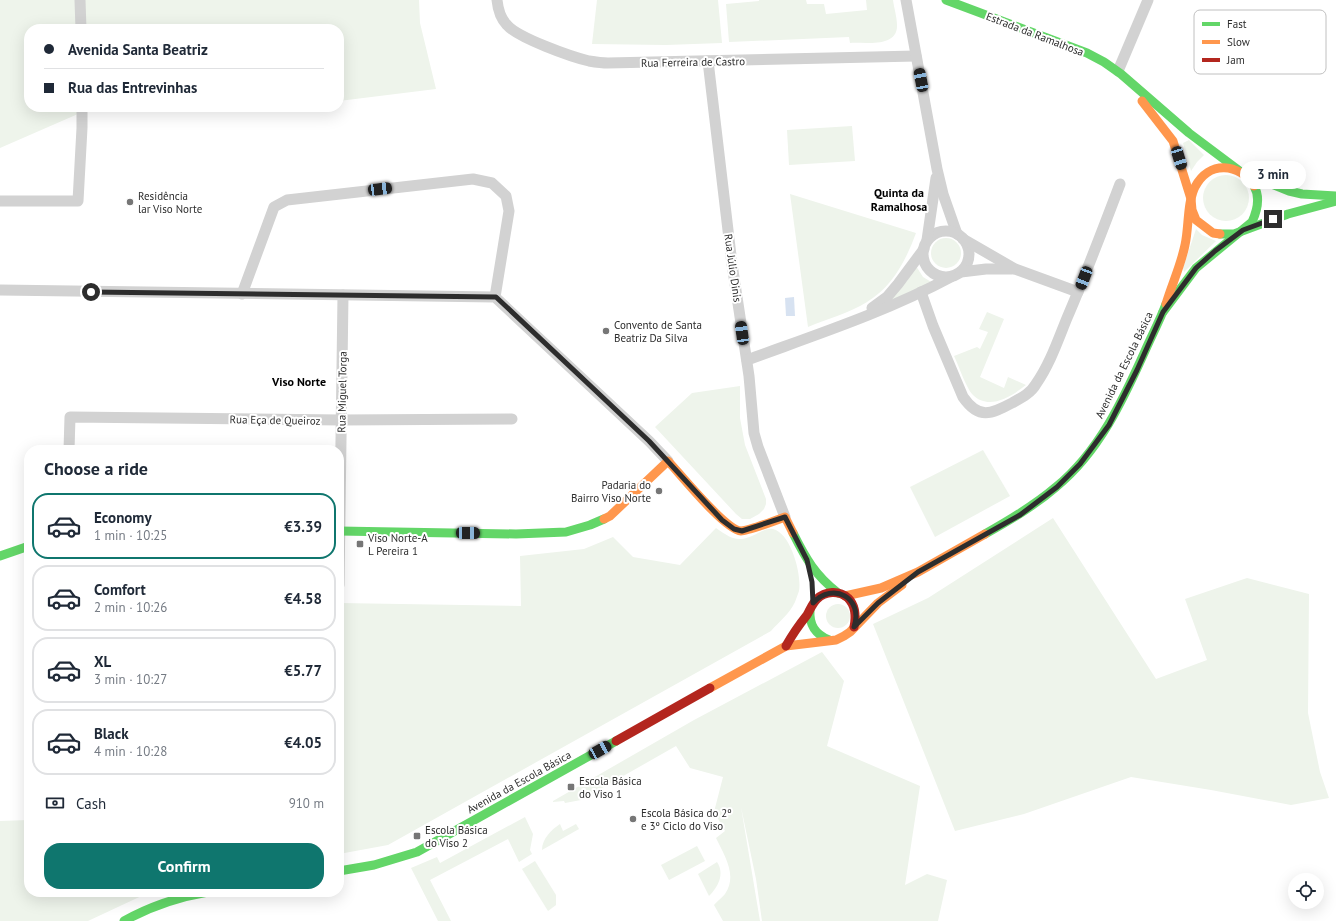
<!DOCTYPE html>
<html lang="en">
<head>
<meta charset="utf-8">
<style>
  :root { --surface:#fff; --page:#f2f2f3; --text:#1f2937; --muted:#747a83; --line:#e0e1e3; --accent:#0f766e }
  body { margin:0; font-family:"PT Sans",sans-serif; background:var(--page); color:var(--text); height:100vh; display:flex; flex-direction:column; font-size:15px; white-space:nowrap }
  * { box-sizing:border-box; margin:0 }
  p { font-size:13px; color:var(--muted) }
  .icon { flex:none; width:22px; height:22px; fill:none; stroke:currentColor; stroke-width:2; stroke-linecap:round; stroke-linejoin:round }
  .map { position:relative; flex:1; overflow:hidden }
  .drawer { position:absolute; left:24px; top:445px; width:320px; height:452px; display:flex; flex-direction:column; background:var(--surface); border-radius:16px; box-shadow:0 4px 16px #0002 }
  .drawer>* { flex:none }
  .guide { position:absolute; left:24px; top:24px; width:320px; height:88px; border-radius:16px; box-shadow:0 4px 16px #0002; display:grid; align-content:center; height:88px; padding:0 20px; background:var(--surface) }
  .buttons { position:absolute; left:1288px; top:873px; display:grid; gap:8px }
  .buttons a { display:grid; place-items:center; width:36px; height:36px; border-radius:50%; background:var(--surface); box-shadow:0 4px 16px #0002; font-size:20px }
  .end { position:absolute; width:18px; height:18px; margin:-9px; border:5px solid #2d2d2d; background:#fff; box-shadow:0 0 0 2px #fff }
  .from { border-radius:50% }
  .bubble { position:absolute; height:28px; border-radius:14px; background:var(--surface); box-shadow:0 4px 16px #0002; font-size:13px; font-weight:700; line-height:28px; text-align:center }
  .car { position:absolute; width:12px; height:24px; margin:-12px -6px; border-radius:5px; box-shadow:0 0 3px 1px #0007; background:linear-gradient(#222 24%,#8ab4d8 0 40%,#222 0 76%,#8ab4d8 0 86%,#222 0) }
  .guide b { display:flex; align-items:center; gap:14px; height:38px; font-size:15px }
  .guide b+b { border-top:1px solid var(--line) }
  .guide i { width:10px; height:10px; background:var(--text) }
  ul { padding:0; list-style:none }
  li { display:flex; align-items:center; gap:12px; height:66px; margin:0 8px 6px; padding:0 12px; border:2px solid var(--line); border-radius:16px }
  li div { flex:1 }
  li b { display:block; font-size:15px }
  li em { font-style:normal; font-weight:700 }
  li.on { border-color:var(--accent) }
  li>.icon { width:36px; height:36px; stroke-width:1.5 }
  h2 { padding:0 20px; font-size:18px; line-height:48px }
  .pay { display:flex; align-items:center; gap:10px; height:44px; padding:0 20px; font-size:15px }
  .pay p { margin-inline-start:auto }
  .action { display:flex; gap:8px; margin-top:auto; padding:8px 20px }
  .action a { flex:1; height:46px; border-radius:16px; background:var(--accent); color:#fff; font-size:16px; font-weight:700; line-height:46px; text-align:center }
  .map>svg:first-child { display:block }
  .green { fill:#eef4eb }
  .water { fill:#d7e2f1 }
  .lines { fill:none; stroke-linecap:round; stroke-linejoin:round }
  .street { stroke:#d2d2d2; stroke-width:11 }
  .fast { stroke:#63d668; stroke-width:9 }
  .slow { stroke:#ff974d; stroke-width:9 }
  .jam { stroke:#b3261e; stroke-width:9 }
  .route { stroke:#2d2d2d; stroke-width:5 }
  .poi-dot { fill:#767676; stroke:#fff; stroke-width:1.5 }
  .labels { text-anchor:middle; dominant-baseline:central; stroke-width:4; stroke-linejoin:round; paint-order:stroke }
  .street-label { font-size:11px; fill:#2d2d2d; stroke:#fff }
  .poi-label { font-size:11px; fill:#2d2d2d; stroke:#fff; text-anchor:start }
  .neighbourhood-label { font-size:12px; font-weight:bold; fill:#000; stroke:#fff }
  .key { fill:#fff; stroke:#c0c0c0; stroke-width:1 }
  .key-label { font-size:11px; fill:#2d2d2d }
</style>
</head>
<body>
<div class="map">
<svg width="1336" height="921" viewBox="0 0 1336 921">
  <rect width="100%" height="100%" fill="#fff"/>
  <g class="green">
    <polygon points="0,0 419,0 420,23 436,89 339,101 339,29 29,29 29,107 94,107 0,148"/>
    <polygon points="597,0 718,0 722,43 666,45 592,44"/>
    <path d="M759,0H806L807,4H824L826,14L867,10L866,0H893C894,8 897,17 897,25C898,48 865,42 850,43L849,37L729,42L726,4L759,1Z"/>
    <polygon points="852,126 855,161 789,165 787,130"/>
    <polygon points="1189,140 1204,155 1197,162 1191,171 1183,143"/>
    <circle cx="1226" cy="198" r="23"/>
    <path d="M790,194L916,233C906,260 893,286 867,302C849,313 827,319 808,327Z"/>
    <polygon points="1196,229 1202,235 1216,241 1184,272 1183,268"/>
    <circle cx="946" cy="253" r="15"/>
    <polygon points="916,266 923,277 933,283 884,305 907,281"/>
    <path d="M987,312L1004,319L980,377L1004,388L1008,377L1026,385C1012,396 989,411 973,395C966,388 959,366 954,356L977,347L980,349L988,332L979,329Z"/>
    <polygon points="740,386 740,418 745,445 766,499 766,504 764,509 759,514 750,519 742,519 736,514 655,427 692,393"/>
    <polygon points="983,450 1010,496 935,537 910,487"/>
    <polygon points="1053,518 1156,679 1207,660 1185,599 1247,578 1309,594 1308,713 1320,772 1329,798 1291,805 1211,790 1131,777 1024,814 955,831 873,624 928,598"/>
    <path d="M716,528C733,540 739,543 758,533C763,531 767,528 773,529C791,533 802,575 799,591C798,594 796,599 795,602C790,613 779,622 771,631L388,845L339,854V603L521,606L520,556L584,549L613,537L633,557L680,565Z"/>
    <circle cx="838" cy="616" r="12"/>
    <path d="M822,652L844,681L827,746L920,786L905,885L927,874L947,880L938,921H762L756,879L741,807L760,921H723L714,905C717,901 722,898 725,894C738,875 724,855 716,838L725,831L714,812L723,777L690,768L676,746L581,800L565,803L564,801L553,802V801L694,720Z"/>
    <polygon points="525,817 533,834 530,850 532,854 519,862 508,839 430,880 451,921 438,921 411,868 437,857 440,863"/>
    <polygon points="29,820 29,892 150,892 88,921 0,921 0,821"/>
    <path d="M560,824L563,831L576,824L579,829L542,850C542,839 551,830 560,824Z"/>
    <polygon points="697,846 705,861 669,880 661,865"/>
    <polygon points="535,861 556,895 556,905 548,911 522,869"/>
    <path d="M717,862C725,874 718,887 709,896L698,874Z"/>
  </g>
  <polygon class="water" points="794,297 795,316 786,316 785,298"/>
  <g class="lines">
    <g class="street">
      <polyline points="80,0 81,29"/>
      <path d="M497,0C498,10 500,18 507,25C518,38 572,57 589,61C595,62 602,63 608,63L916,56"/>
      <polyline points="906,0 937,169 943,194 957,234"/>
      <polyline points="708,61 732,264 749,376 754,433 758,447 785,517"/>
      <polyline points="1118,71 1148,0"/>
      <polyline points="0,201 78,201 82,128 82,107"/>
      <circle cx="946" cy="254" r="23"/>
      <polyline points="963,239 1015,269 1078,292"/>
      <polyline points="927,240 936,178"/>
      <polyline points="961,272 986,269 1012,269"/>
      <polyline points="0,290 495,297 649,441 668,461"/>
      <path d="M921,292L933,326L963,397C979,420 991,414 1012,403C1021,398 1031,393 1036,384C1050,364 1058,340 1067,318C1086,274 1103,229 1120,184"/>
      <polyline points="242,294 274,207 287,200 473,179 492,183 506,196 509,211 495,297"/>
      <polyline points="872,308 887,297 898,284 924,249"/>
      <path d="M747,360C815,335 886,312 951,277"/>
      <polyline points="69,450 70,417 341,420 512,419"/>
      <polyline points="339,585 343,295"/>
    </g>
    <g class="fast">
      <polyline points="946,0 1087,53 1104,62 1121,74 1189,133 1241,172 1289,191 1302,194 1336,196"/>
      <polyline points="1220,234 1234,234 1288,214 1336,201"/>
      <path d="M1163,312L1196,268L1252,222C1257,211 1261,198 1254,186"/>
      <polyline points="339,531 516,534 566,532 590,525 604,519"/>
      <path d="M793,533C806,559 815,575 838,593"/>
      <path d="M985,534C1010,520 1034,506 1056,487C1099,452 1123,400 1145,351C1152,335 1160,320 1166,304"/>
      <polyline points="0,556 29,546"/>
      <path d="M810,610C809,625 815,634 829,640"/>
      <polyline points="339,871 374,865 417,852 616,741"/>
      <path d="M124,921C151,906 178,897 208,892"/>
    </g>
    <g class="slow">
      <polyline points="1142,101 1173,141 1191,199 1192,210 1196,220 1213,233 1220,234"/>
      <path d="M1166,304C1172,284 1181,265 1185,245C1189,228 1187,202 1195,187C1209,160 1239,163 1254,186"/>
      <path d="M604,519L610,516L668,461C681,475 725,530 741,531C747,531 777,520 785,517L793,533"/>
      <polyline points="845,596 881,588 918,572 985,534"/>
      <polyline points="710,688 786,646 836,640 844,636 850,632 878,603 902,585"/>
    </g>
    <g class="jam">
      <path d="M786,646C792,635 799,625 807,615C810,610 812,604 817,599C825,591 839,590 848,598C856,606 856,617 854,627"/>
      <polyline points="616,741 710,688"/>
    </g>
  </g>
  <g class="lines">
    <path class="route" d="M91,292L496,297L649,441L722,520L734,529L742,531L785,517L807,560L812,582L813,603C833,581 864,598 854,627L878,603L918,572L1020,515L1057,487L1080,464L1109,425L1137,370L1163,312L1196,268L1215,251L1243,230L1273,219"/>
  </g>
  <g class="poi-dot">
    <circle cx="130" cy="202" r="4"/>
    <circle cx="606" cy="331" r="4"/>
    <circle cx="659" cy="491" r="4"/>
    <rect x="356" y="540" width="8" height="8" rx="2"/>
    <rect x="567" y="783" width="8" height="8" rx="2"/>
    <circle cx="633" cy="819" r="4"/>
    <rect x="413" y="832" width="8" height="8" rx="2"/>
  </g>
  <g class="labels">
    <g class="street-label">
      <text transform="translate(1035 34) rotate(21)">Estrada da Ramalhosa</text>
      <text transform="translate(693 62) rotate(-1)">Rua Ferreira de Castro</text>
      <text transform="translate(733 268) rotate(82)">Rua Júlio Dinis</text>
      <text transform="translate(1124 365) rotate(-64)">Avenida da Escola Básica</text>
      <text transform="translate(342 392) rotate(-89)">Rua Miguel Torga</text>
      <text transform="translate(275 420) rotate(1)">Rua Eça de Queiroz</text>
      <text transform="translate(519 782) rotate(-29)">Avenida da Escola Básica</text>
    </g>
    <g class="poi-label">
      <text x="138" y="196">Residência<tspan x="138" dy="13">lar Viso Norte</tspan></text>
      <text x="614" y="325">Convento de Santa<tspan x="614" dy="13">Beatriz Da Silva</tspan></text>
      <text x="651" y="485" text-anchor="end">Padaria do<tspan x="651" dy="13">Bairro Viso Norte</tspan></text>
      <text x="368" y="538">Viso Norte-A<tspan x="368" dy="13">L Pereira 1</tspan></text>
      <text x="579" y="781">Escola Básica<tspan x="579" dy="13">do Viso 1</tspan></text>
      <text x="641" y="813">Escola Básica do 2º<tspan x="641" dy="13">e 3º Ciclo do Viso</tspan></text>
      <text x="425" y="830">Escola Básica<tspan x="425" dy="13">do Viso 2</tspan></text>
    </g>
    <g class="neighbourhood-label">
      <text x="899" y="192">Quinta da<tspan x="899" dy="14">Ramalhosa</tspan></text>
      <text x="299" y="381">Viso Norte</text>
    </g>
  </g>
  <rect x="1194" y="10" width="132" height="64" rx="6" class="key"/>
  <rect x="1202" y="22" width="18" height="4" fill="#63d668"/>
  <rect x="1202" y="40" width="18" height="4" fill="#ff974d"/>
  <rect x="1202" y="58" width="18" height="4" fill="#b3261e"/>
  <g class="key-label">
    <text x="1227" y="28">Fast</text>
    <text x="1227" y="46">Slow</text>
    <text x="1227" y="64">Jam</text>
  </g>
</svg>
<div class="buttons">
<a><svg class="icon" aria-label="locate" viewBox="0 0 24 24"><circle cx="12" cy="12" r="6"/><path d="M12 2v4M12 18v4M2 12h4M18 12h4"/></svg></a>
</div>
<i class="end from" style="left:91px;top:292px"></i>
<i class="end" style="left:1273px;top:219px"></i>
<div class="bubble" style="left:1240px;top:161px;width:66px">3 min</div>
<i class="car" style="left:921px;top:80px;rotate:349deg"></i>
<i class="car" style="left:1179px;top:158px;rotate:163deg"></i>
<i class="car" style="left:380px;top:189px;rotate:83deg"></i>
<i class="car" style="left:1084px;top:278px;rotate:201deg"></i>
<i class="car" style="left:742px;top:333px;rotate:352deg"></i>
<i class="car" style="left:468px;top:533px;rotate:91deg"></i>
<i class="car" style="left:600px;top:750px;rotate:61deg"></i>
<div class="guide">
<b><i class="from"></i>Avenida Santa Beatriz</b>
<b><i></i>Rua das Entrevinhas</b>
</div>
<section class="drawer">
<h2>Choose a ride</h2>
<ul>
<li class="on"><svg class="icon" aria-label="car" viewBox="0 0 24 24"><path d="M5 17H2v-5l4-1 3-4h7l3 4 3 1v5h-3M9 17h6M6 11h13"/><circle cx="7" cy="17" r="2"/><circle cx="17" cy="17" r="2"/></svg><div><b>Economy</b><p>1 min · 10:25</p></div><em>€3.39</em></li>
<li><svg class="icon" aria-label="car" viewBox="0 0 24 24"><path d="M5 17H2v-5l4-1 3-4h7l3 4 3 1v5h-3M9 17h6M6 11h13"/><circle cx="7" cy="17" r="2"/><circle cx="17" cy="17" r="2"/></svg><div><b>Comfort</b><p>2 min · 10:26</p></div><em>€4.58</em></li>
<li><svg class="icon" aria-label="car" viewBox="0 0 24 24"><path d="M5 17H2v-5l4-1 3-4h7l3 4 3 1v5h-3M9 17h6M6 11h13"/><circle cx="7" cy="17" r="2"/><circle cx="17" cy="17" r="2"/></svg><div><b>XL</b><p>3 min · 10:27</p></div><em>€5.77</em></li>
<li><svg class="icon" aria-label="car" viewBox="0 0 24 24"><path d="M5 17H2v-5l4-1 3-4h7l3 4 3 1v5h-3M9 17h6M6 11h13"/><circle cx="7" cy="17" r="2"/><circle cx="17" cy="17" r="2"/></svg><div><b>Black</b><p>4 min · 10:28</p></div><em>€4.05</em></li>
</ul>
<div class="pay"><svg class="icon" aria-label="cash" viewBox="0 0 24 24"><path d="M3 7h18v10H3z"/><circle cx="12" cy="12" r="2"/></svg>Cash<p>910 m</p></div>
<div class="action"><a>Confirm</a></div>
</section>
</div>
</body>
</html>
